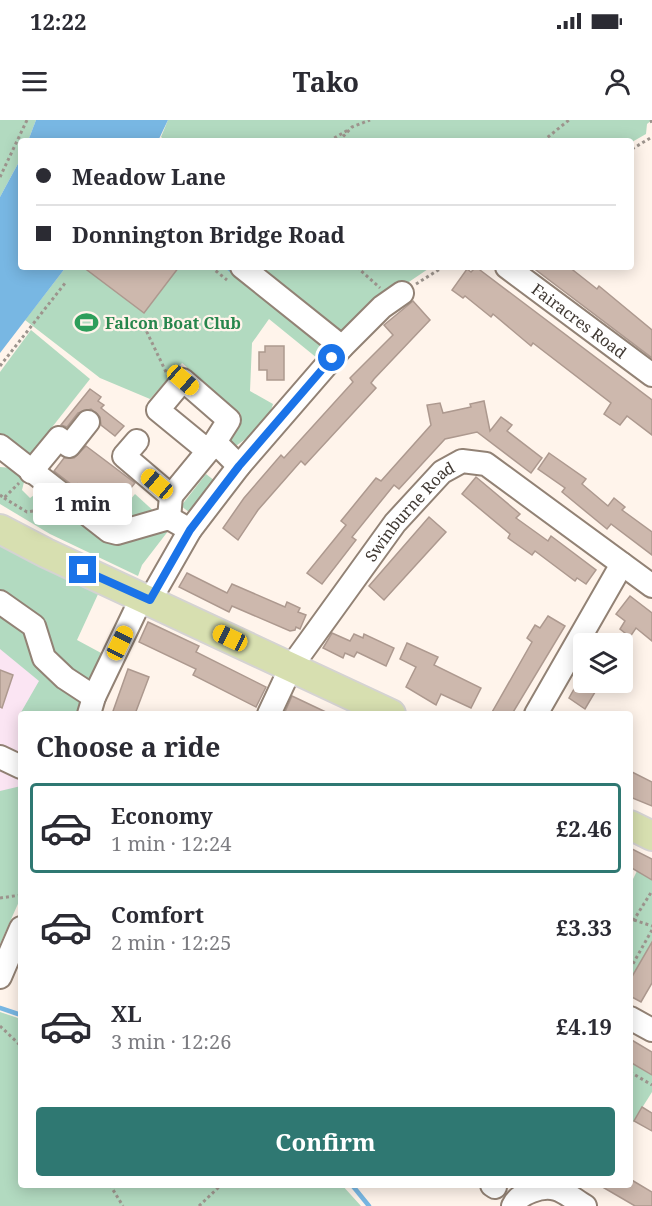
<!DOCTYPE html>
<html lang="en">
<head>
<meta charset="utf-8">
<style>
  :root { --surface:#fff; --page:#f2f2f3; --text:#2b2b33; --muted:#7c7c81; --line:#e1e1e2; --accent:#2f7872 }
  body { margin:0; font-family:"Noto Serif",serif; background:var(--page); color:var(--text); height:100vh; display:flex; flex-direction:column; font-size:22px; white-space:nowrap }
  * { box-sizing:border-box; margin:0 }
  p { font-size:20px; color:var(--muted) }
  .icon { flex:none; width:33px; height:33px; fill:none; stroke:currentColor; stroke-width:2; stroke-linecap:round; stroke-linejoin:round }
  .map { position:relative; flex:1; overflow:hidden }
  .side { position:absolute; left:18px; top:591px; width:615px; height:477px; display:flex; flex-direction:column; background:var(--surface); border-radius:6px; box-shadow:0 3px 15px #0003 }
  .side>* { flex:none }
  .top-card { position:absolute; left:18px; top:18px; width:616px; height:132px; border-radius:6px; box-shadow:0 3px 15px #0003; display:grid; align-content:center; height:132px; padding:0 18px; background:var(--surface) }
  .fabs { position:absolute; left:573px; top:513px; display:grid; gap:12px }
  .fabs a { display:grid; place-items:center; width:60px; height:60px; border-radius:6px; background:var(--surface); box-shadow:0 3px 15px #0003; font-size:30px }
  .end { position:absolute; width:27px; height:27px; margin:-14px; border:8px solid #1a73e8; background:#fff; box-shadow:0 0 0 3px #fff }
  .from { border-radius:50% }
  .bubble { position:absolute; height:42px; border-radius:6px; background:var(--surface); box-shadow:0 3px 15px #0003; font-size:20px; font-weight:700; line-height:42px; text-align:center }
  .car { position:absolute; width:18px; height:36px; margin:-18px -9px; border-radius:8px; box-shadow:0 0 4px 2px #0007; background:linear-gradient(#f5c518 24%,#345 0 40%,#f5c518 0 76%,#345 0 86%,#f5c518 0) }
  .top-card b { display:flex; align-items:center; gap:21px; height:57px; font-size:22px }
  .top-card b+b { border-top:2px solid var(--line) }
  .top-card i { width:15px; height:15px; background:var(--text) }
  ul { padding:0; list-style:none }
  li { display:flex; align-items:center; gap:18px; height:90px; margin:0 12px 9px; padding:0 6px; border:3px solid transparent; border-radius:6px }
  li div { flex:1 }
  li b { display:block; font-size:22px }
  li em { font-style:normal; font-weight:700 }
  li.on { border-color:var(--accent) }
  li>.icon { width:54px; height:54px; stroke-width:1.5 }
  h2 { padding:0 18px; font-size:27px; line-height:72px }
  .cta { display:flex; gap:12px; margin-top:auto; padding:12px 18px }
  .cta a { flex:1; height:69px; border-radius:6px; background:var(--accent); color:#fff; font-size:24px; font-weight:700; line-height:69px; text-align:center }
  .status { display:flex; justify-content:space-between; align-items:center; height:42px; padding:0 30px; background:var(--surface); direction:ltr }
  .status svg { height:16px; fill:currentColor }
  header { display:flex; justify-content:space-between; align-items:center; height:78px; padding:0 18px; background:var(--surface); font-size:27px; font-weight:700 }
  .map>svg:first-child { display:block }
  .industrial { fill:#fbe5f3 }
  .green { fill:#b2dac0 }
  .water { fill:#78b7e3 }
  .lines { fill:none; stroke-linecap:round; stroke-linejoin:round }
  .stream { stroke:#78b7e3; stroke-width:4.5 }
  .building { fill:#cdb8ad; stroke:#ad998f; stroke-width:1.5 }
  .minor-casing { stroke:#928275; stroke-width:26 }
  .major-casing { stroke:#d5d3d2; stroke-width:32 }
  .path { stroke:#9d948d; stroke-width:3; stroke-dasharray:3 3; stroke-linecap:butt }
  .minor { stroke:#fff; stroke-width:22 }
  .major { stroke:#d7dfb0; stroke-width:28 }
  .route { stroke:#1a73e8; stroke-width:8 }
  .labels { text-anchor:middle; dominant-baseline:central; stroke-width:4.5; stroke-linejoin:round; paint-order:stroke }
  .street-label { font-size:16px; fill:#403933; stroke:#fff4eb }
  .leisure-label { font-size:16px; font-weight:bold; fill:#27864d; stroke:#fff4eb; text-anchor:start }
</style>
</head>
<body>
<div class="status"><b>12:22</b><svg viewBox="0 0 49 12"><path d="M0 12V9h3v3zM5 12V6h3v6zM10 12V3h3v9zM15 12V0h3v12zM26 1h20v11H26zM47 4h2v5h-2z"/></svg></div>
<header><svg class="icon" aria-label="menu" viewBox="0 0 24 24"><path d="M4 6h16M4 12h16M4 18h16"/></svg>Tako<svg class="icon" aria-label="person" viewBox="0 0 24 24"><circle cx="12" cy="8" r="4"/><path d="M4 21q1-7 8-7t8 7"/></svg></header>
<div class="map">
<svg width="652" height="1086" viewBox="0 0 652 1086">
  <rect width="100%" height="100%" fill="#fff4eb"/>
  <polygon class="industrial" points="0,526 78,594 21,594 21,751 0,736"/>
  <g class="green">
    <polygon points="0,0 36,0 28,21 21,21 21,38 0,77"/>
    <polygon points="168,0 652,0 647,4 646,14 632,22 166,21 161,17"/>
    <path d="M66,147H431L397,170L392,167L368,183L317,238L269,199L252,223L250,271L273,284C268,304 248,317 232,329L229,320L241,294L182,243L150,279L100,258L25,200Z"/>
    <polygon points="31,210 90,259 27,339 0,319 0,252"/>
    <polygon points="0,347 12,348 25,358 22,370 30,378 40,371 45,371 108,418 172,406 142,445 138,456 50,414 0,384"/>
    <polygon points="206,354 215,361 189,392 181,386"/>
    <polygon points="135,374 158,395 109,405"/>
    <polygon points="0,424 99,472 77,520 103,534 78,594 20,594 39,561 0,529"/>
    <polygon points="21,666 21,777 0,824 0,671"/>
    <polygon points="637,751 652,760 652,822 630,860 630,765"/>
    <polygon points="0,892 21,899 21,1065 342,1065 361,1086 0,1086"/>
    <polygon points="630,942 652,955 652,972 630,1007"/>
  </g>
  <g class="water">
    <polygon points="36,0 168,0 158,21 28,21"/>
    <polygon points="21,38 21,147 66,147 0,233 0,77"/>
  </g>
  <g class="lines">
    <g class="stream">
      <polyline points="227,147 235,153"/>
      <polyline points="0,888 21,895"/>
      <polyline points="352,1065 369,1086"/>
    </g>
  </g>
  <g class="building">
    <polygon points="83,147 179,147 144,193"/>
    <polygon points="476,147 652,280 652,315 627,296 620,305 604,294 611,283 533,223 531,226 493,194 491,197 465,176 463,178 452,170 467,149 471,152"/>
    <polygon points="532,147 569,147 597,169 599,166 652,210 652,238"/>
    <polygon points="413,181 430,200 374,259 371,263 376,268 305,345 301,341 258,390 238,420 223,408 244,378 281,335 284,338 353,262 350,258 393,215 384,205"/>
    <polygon points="265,226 284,226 284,260 267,260 267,250 259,250 259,232 265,232"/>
    <polygon points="90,269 101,277 98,281 104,285 101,288 124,306 115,316 101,305 100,297 91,289 78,293 67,307 61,305"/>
    <polygon points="484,281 490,311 501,297 512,305 507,311 542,338 531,353 477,312 445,319 399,369 394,365 352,417 356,420 322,464 307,453 346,405 341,401 376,358 381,361 431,305 427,285 440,283 443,293 471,287 470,284"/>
    <polygon points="86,326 135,363 121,380 124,383 115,393 78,364 76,368 54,351 64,338 74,338"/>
    <polygon points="549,333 586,359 582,364 608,386 614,378 625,387 622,390 652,412 652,435 611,404 607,409 562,372 565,368 538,349"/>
    <polygon points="476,357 520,394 516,398 548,421 551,416 596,450 586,464 577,458 575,461 535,431 532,435 508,418 510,414 462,374"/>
    <polygon points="429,397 446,412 384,480 369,466"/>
    <polygon points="187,453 227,473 232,464 285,487 287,482 300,488 298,492 306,495 300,509 296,507 295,510 290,511 232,486 229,492 179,467"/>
    <polygon points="630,476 652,493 652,521 636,508 630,517 620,509 625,501 616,494"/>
    <polygon points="548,496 565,506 512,594 491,594 532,522 527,518 535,505 540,508"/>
    <polygon points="148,502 199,526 196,532 266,567 256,587 193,555 196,549 139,522"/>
    <polygon points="332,513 350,521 354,514 363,518 364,514 394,528 386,546 357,532 354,537 345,533 343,538 323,528"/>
    <polygon points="407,523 438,537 434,545 481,568 471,588 441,574 436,585 406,567 416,547 400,539"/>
    <polygon points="128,549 149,557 135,594 112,594"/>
    <polygon points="0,550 13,555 2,588 0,587"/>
    <polygon points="578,562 601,562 585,589 569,578"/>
    <polygon points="292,576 330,594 284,594"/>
    <polygon points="630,651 652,662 652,686 630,677"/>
    <polygon points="630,728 652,739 652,760 630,747"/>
    <polygon points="652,822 652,863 641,882 630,876 630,860"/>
    <polygon points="630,919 652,932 652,955 630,942"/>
    <polygon points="642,987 652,993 652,1011 634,1001"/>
    <polygon points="630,1059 652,1072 652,1086 635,1086 599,1065 630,1065"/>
  </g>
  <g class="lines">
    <defs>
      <g id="minor">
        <polyline points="242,147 342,227"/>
        <path id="s1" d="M507,147L652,255"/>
        <polyline points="137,321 124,336 171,376 169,398"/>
        <polyline points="215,322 229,300 183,260 158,290 208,331 215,322 239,346"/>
        <polyline points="0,326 109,411 117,413 169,398 190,410"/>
        <polyline points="31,352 59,318 69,326 88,302"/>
        <polyline points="171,376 208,331"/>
        <polyline points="150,480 190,410 239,346 342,227 382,187 402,173"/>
        <polyline points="0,482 34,506 44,538 65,558 94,577"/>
        <polyline points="89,594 94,577 142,477"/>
        <path id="s2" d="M269,594L291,547L395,403L442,352L462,341L486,344L652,466"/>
        <polyline points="536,594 622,444"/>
        <polyline points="0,637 21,647"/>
        <polyline points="0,857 21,808"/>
        <polyline points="630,898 652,910"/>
        <polyline points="492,1065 495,1067"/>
        <path d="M513,1086C519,1073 542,1065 556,1069C566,1072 576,1081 585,1086"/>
      </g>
      <g id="major">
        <polyline points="0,409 46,433 391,594"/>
        <polyline points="630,705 652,716"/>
      </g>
    </defs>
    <use href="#minor" class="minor-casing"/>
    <use href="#major" class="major-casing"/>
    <g class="path">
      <polyline points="651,0 652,4"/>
      <polyline points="329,21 348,10"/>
      <polyline points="339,21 352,7 370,0"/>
      <polyline points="543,21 569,0"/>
      <polyline points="632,29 652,17"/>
      <polyline points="0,57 27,0"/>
      <polyline points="211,147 227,160"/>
      <polyline points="357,147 380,168"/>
      <polyline points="416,164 443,147"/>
      <polyline points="144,206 166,252"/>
      <polyline points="0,246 66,162"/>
      <polyline points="0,375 4,378 19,363"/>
      <polyline points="4,378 27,392 51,388"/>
      <polyline points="0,778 21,775"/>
      <polyline points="634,800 652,806"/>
      <polyline points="630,806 652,771"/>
      <polyline points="630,849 652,810"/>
      <polyline points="0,906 21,926"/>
      <polyline points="630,952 652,965"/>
      <polyline points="110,1065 123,1086"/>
      <polyline points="199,1086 221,1065"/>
    </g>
    <use href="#minor" class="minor"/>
    <use href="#major" class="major"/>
  </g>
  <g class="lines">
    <polyline class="route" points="83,450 150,480 190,410 239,346 332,238"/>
  </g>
  <defs>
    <symbol id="stadium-bare" viewBox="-9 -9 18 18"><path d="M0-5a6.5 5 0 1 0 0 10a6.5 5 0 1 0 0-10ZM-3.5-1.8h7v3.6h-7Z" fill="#2e9e5b" stroke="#fff4eb" stroke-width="2.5" paint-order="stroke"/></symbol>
  </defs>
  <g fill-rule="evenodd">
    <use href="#stadium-bare" x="70" y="186" width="33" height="33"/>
  </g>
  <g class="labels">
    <g class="street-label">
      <text stroke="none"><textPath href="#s1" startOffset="90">Fairacres Road</textPath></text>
      <text stroke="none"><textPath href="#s2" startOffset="248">Swinburne Road</textPath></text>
    </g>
    <g class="leisure-label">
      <text x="105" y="203">Falcon Boat Club</text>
    </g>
  </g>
</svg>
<div class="fabs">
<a><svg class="icon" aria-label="layers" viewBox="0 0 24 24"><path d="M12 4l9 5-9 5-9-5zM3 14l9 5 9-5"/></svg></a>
</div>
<i class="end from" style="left:332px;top:238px"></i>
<i class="end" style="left:83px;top:450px"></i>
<div class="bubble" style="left:33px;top:363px;width:99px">1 min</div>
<i class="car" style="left:183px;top:260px;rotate:131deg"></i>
<i class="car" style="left:157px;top:364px;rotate:310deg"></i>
<i class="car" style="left:230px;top:518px;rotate:295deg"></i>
<i class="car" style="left:120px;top:523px;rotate:26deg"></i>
<div class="top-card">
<b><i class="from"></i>Meadow Lane</b>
<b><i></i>Donnington Bridge Road</b>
</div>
<section class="side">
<h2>Choose a ride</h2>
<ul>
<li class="on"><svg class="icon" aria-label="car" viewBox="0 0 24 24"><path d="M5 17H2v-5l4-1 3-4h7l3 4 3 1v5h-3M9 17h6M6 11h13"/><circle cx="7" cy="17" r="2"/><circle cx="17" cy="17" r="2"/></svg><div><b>Economy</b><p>1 min · 12:24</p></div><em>£2.46</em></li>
<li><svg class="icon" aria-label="car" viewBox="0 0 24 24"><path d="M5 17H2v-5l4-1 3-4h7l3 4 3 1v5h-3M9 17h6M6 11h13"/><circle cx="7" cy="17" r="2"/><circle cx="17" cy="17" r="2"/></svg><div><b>Comfort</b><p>2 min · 12:25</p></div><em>£3.33</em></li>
<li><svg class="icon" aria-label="car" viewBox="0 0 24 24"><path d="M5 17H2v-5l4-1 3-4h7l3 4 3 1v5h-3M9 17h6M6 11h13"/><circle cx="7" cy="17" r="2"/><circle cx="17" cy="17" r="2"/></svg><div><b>XL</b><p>3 min · 12:26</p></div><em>£4.19</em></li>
</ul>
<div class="cta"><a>Confirm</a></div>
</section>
</div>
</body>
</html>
